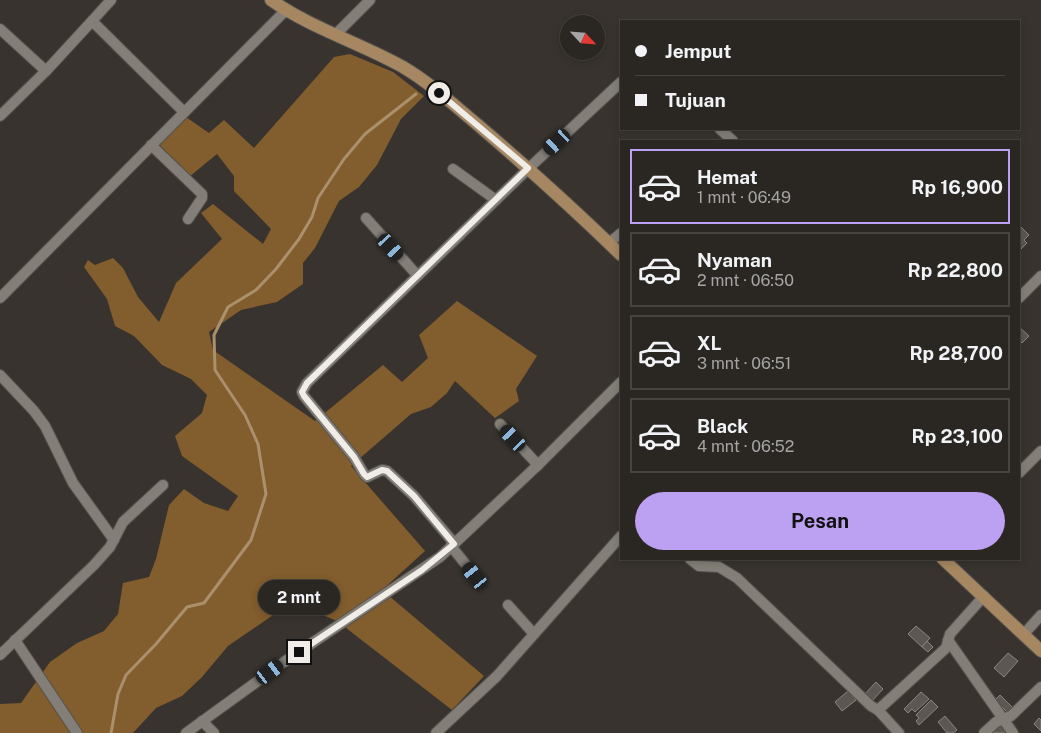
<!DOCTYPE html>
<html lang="id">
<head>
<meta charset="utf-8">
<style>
  :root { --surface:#2a2622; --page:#36322f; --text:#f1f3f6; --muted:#a5a5a5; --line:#464340; --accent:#bca0f2 }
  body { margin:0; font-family:"Public Sans",sans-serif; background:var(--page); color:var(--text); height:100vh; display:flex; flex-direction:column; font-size:19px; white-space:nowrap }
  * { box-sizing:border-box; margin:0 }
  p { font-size:16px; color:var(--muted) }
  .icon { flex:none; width:28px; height:28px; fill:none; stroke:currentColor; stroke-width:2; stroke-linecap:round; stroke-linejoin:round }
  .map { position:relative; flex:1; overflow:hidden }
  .drawer { position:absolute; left:620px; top:140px; width:400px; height:420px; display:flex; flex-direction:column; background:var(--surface); border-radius:0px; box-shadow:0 2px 8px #0003,0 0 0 1px var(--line) }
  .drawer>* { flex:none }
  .hud { position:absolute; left:620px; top:20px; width:400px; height:110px; border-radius:0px; box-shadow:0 2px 8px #0003,0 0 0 1px var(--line); display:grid; align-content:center; height:110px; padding:0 15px; background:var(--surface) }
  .needle { width:32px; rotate:116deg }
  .tools { position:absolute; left:560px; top:15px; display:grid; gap:10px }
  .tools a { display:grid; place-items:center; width:45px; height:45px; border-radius:50%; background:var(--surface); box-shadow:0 2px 8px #0003,0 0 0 1px var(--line); font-size:25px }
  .end { position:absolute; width:22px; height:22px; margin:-11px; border:6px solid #f0ede9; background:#111; box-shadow:0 0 0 2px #111 }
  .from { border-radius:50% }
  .bubble { position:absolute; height:35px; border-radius:18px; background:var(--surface); box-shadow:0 2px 8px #0003,0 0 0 1px var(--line); font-size:16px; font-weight:700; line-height:35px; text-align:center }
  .car { position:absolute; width:15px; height:30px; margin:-15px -8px; border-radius:6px; box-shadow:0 0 4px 1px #0007; background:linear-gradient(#222 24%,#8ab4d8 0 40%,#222 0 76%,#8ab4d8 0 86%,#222 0) }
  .hud b { display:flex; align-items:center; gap:18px; height:48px; font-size:19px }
  .hud b+b { border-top:1px solid var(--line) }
  .hud i { width:12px; height:12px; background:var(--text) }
  ul { padding:9px 0 0; list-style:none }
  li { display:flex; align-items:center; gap:15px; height:75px; margin:0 10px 8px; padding:0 5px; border:2px solid var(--line); border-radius:0px }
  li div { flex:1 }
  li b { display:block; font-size:19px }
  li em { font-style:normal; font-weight:700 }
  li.current { border-color:var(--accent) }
  li>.icon { width:45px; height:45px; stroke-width:1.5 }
  .action { display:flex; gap:10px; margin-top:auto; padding:10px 15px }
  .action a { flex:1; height:58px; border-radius:30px; background:var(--accent); color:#111; font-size:20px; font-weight:700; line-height:58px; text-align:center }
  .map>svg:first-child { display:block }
  .forest { fill:#825d2d }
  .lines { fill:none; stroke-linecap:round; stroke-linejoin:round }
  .stream { stroke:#ab906d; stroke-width:3 }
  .building { fill:#5c5752; stroke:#8b857f }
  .minor-casing { stroke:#55524d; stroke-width:12 }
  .major-casing { stroke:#55524d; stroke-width:14 }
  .minor { stroke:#837e78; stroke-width:10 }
  .major { stroke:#a68761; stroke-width:12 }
  .route { stroke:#f0ede9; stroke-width:6 }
</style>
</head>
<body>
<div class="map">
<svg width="1041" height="733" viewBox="0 0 1041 733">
  <rect width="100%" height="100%" fill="#38332e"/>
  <polygon class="forest" points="350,54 393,72 424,96 401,119 377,165 359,187 339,201 315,248 303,263 303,284 277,302 241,310 209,332 213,350 315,421 383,365 402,382 428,358 419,335 457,301 537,356 516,389 519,401 495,418 455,381 447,393 431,407 411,414 351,466 425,551 382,590 484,676 452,710 337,621 292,602 228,646 202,677 182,696 156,708 133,733 0,733 0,704 21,703 50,662 77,643 104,631 118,614 123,583 149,577 156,559 169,505 184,489 204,503 228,511 238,496 182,456 175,436 202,413 207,395 191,379 162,365 134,336 115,326 107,299 84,267 88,260 95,265 113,258 123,268 138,297 159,322 176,283 222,239 201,213 213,204 263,244 271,229 234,191 234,176 217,154 189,177 159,144 183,115 209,133 224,120 254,148 334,57"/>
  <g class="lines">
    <polyline class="stream" points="111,733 118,694 126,675 156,644 187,607 204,603 251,540 266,494 258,444 245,415 215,370 214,335 228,307 256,290 276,269 299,239 312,217 318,198 344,159 365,134 416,94"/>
  </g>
  <g class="building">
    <polygon points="1021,227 1029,235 1024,240 1027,243 1019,251 1019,230"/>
    <polygon points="1019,327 1029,336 1022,343 1019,340"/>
    <polygon points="916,626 930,638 922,647 908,634"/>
    <polygon points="927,641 933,647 928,652 922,647"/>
    <polygon points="1008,653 1018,661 1004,677 994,668"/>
    <polygon points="876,682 883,689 871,702 864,695"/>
    <polygon points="848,691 856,700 842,711 835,702"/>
    <polygon points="921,692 929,699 915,712 912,709 908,713 904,709"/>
    <polygon points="1000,695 1013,708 1008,713 995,700"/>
    <polygon points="931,700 938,707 919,725 916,721 919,718 916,715"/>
    <polygon points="945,716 957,730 953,733 947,733 938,722"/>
    <polygon points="1039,718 1041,720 1041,731 1034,724"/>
    <polygon points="1000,723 1007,730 1003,733 988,733"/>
  </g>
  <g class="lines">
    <defs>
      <g id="minor">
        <polyline points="92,21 111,0"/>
        <polyline points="0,29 46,71"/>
        <polyline points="335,35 370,0"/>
        <polyline points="0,116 46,71 92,21 184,112"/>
        <polyline points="720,129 733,141"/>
        <polyline points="151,145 202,194 202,198 188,219"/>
        <polyline points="453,169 496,200"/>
        <polyline points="366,218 417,275"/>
        <polyline points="609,243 621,233"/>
        <polyline points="0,298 286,10"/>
        <polyline points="1019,298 1041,276"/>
        <polyline points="0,375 34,411 45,426 73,483 114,540"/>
        <polyline points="500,424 538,465"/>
        <polyline points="1019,473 1041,451"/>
        <polyline points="454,543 414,496 387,471 382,470 367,477 364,474 354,457 304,396 302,392 307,383 529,168 621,82"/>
        <polyline points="451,546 475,576"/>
        <polyline points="690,559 699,566 719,567 737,578 871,706 878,710 899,733"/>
        <polyline points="508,605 534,634"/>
        <polyline points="1024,634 1041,615"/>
        <polyline points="15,640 77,733"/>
        <polyline points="948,640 1013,733"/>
        <polyline points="0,655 94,565 110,547 123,522 163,485"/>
        <polyline points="878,710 946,648 950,634 984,596"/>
        <polyline points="202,721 214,733"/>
        <polyline points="186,733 284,662 440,557 538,465 621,382"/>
        <polyline points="436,733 497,676 621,536"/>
        <polyline points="984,733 996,722 1011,716 1041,687"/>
      </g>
      <g id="major">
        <path d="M271,0C311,28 360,43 403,67C430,83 454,105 478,125C527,167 575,210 621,255"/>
        <polyline points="943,559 1041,651"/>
      </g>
    </defs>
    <use href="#minor" class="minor-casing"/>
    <use href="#major" class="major-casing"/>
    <use href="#minor" class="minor"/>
    <use href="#major" class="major"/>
  </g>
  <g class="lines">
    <polyline class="route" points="299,652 422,570 454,544 414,496 387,471 382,470 367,477 364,474 354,457 304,396 302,392 307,383 528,168 439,93"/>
  </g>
</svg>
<div class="tools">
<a><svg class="needle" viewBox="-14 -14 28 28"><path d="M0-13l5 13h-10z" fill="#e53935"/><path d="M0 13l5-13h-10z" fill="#a5a5a5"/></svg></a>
</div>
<i class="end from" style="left:439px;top:93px"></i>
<i class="end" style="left:299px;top:652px"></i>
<div class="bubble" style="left:258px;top:580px;width:82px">2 mnt</div>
<i class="car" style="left:557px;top:142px;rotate:228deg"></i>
<i class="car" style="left:391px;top:247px;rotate:138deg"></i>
<i class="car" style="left:513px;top:438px;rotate:317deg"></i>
<i class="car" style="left:475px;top:576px;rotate:321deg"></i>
<i class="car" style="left:270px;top:672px;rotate:54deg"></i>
<div class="hud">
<b><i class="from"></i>Jemput</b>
<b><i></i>Tujuan</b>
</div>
<section class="drawer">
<ul>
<li class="current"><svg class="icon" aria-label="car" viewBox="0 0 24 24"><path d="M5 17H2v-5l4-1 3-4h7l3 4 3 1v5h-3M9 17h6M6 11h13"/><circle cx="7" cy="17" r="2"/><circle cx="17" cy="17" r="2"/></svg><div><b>Hemat</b><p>1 mnt · 06:49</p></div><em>Rp 16,900</em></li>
<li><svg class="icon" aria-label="car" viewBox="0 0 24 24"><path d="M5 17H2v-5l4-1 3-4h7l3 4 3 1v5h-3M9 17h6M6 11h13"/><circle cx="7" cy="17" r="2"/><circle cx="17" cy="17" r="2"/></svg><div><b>Nyaman</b><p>2 mnt · 06:50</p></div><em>Rp 22,800</em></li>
<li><svg class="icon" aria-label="car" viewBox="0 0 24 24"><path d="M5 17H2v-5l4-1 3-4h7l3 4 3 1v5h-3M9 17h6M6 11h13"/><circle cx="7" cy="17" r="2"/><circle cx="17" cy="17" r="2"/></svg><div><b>XL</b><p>3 mnt · 06:51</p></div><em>Rp 28,700</em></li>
<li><svg class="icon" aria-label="car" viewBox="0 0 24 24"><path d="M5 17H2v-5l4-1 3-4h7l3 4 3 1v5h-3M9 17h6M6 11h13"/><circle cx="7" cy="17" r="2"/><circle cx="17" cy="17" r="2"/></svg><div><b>Black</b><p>4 mnt · 06:52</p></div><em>Rp 23,100</em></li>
</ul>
<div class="action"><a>Pesan</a></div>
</section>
</div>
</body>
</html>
